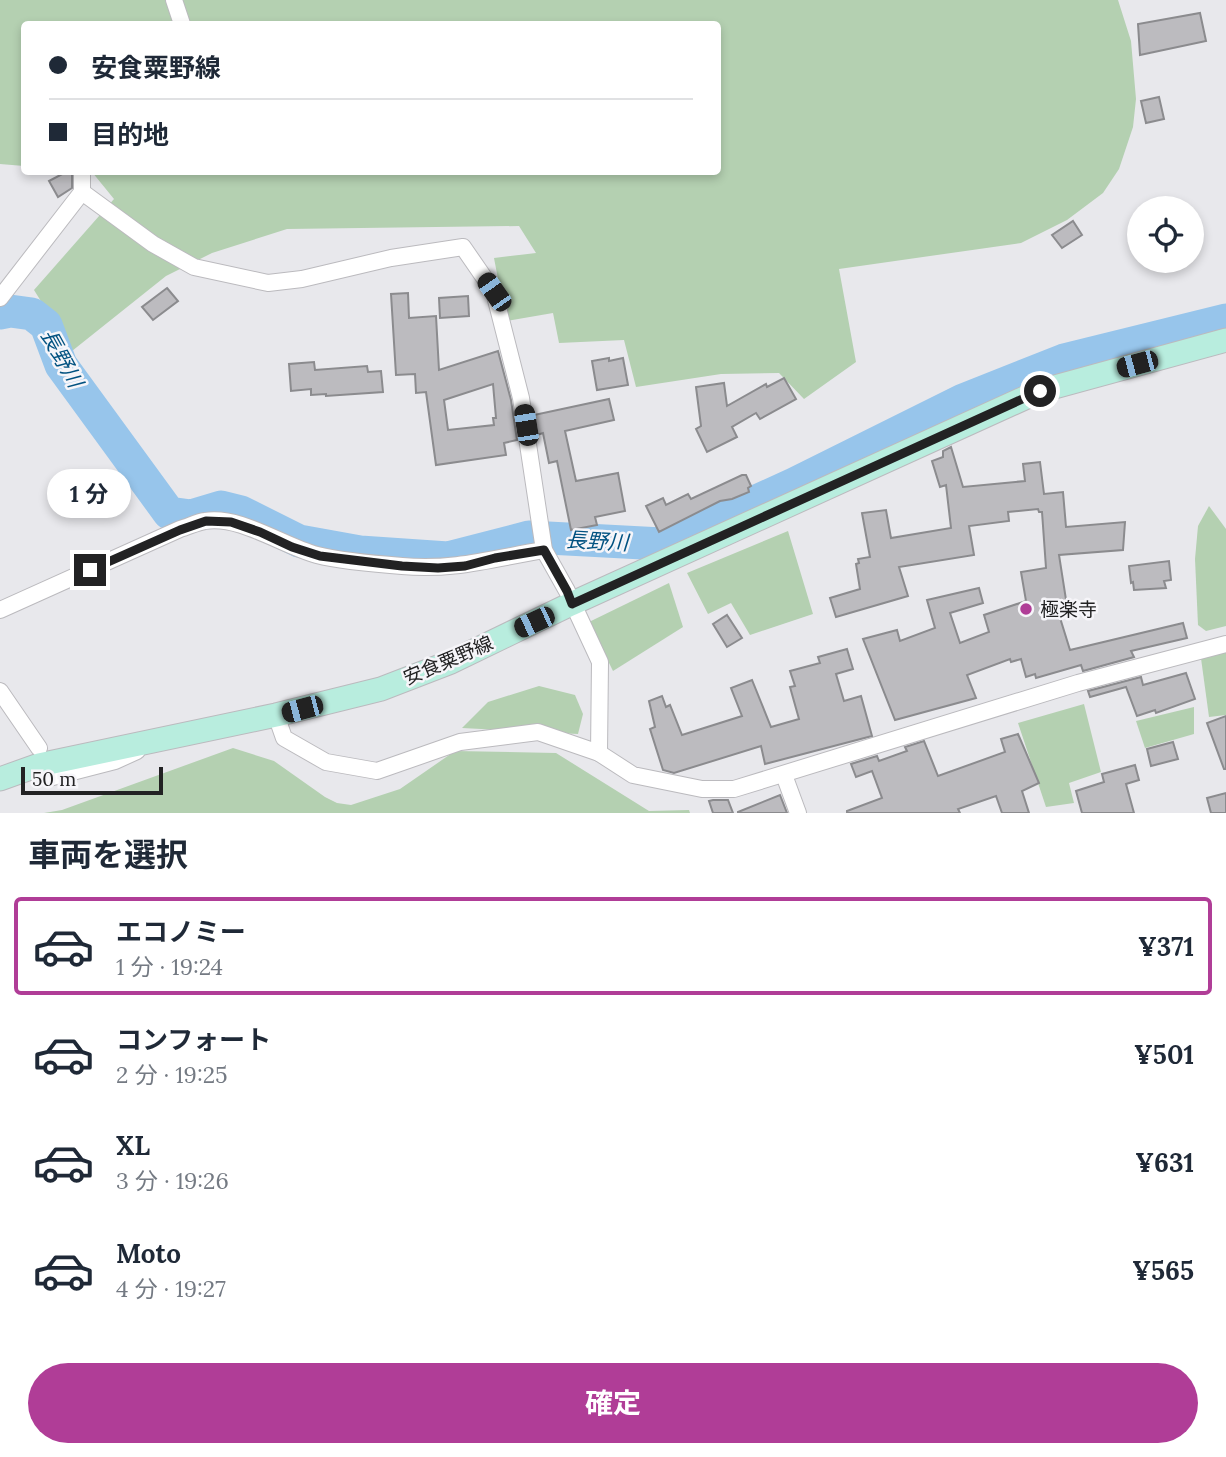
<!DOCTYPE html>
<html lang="ja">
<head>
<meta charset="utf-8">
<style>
  :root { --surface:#fff; --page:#f6f6f7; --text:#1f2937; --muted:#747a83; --line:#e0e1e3; --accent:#b03d97 }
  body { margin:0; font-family:Lora,"Noto Sans JP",serif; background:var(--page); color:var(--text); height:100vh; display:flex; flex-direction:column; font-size:26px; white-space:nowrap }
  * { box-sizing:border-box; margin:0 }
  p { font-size:23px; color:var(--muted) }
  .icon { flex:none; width:38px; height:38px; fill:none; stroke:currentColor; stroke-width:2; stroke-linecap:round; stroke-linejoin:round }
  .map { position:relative; height:813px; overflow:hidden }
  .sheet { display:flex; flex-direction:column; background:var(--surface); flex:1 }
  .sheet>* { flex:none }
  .banner { position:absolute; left:21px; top:21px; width:700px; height:154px; border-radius:7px; box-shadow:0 4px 10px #0003; display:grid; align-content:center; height:154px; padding:0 28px; background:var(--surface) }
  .fabs { position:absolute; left:1127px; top:196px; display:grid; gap:14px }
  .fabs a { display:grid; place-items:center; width:77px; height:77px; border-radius:50%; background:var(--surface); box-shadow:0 4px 10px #0003; font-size:35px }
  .scale { position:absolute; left:21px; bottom:18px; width:142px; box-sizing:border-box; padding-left:7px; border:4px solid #222223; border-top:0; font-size:19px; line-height:24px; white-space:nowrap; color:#222223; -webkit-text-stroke:5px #f6f5f9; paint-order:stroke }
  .end { position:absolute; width:32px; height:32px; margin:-16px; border:9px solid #222223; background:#fff; box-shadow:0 0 0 4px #fff }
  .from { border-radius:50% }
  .bubble { position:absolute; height:49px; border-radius:24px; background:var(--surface); box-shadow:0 4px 10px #0003; font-size:23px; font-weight:700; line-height:49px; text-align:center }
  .car { position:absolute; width:21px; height:42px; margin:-21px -10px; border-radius:9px; box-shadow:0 0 5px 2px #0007; background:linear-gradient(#222 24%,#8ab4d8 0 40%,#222 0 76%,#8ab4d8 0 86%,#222 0) }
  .banner b { display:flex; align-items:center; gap:24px; height:66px; font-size:26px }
  .banner b+b { border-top:2px solid var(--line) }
  .banner i { width:18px; height:18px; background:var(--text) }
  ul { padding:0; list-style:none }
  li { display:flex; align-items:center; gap:21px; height:98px; margin:0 14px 10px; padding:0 14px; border:4px solid transparent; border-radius:7px }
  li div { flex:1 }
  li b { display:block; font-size:26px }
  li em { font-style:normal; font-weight:700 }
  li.current { border-color:var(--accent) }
  li>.icon { width:63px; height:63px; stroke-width:1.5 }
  h2 { padding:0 28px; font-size:32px; line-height:84px }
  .cta { display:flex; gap:14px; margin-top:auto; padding:14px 28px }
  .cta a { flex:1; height:80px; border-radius:42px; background:var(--accent); color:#fff; font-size:28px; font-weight:700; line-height:80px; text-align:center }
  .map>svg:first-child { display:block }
  .green { fill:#b4d0b1 }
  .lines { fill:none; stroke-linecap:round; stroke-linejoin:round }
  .river { stroke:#97c5eb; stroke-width:33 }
  .building { fill:#bcbbbf; stroke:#8b8b8e; stroke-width:2; fill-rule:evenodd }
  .minor-casing { stroke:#bbbabe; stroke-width:18 }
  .secondary-casing { stroke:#bbbabe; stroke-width:25 }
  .minor { stroke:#fff; stroke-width:16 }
  .secondary { stroke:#b8edde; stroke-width:23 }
  .route { stroke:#222223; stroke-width:9 }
  .poi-dot { fill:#b03d97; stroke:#f6f5f9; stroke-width:2.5 }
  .labels { text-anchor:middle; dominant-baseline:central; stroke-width:5; stroke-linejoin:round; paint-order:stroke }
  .poi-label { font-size:19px; fill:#222223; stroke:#f6f5f9; text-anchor:start }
  .street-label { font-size:19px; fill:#222223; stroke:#f6f5f9 }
  .water-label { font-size:21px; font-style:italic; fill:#025281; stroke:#f6f5f9 }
</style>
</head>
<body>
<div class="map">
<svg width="1226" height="813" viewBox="0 0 1226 813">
  <rect width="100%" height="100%" fill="#e8e8ec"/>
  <g class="green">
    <polygon points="0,0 1118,0 1131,41 1136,99 1133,127 1119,169 1103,193 1067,220 1021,243 839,269 856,362 804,399 779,373 721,374 636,387 624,340 559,343 553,313 506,321 494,258 536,253 519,226 287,229 212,253 166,276 72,351 34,290 114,199 92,172 718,172 718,24 24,24 24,166 0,164"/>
    <polygon points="1209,506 1226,529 1226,626 1206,631 1198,625 1195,559 1198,526"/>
    <polygon points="788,531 813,614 750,635 731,603 708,614 687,573"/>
    <polygon points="669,583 683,627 613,671 589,622"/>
    <polygon points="1226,645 1226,715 1209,717 1200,651"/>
    <polygon points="539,686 575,695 583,714 578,734 462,728 488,702"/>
    <polygon points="1084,704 1101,772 1069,783 1074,803 1046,807 1018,723"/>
    <polygon points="1194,707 1194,734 1145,748 1136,721"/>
    <polygon points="233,748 274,761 325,797 337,803 351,805 400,789 455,751 556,753 649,811 689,810 690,813 44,813 62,810"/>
  </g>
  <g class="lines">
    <polyline class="river" points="0,313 10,311 32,314 46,325 61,365 169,513 191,516 221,507 241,512 299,541 360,552 448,558 529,537 662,544 794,484 963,400 1064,360 1226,320"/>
  </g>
  <g class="building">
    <polygon points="1200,13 1206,41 1140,55 1138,24"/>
    <polygon points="1159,97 1164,119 1146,123 1141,101"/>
    <polygon points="66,172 72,172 72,188 58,197 49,181"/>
    <polygon points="1073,221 1082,235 1062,248 1052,235"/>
    <polygon points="167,288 178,301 153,320 142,307"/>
    <path d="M408,293L409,318L436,316L439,370L498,351L511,400L517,440L504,443L506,455L436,465L426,392L416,393L415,374L396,375L391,294ZM493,384L496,418H493L494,425L448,430L444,400Z"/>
    <polygon points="468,296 469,316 440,318 439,298"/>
    <polygon points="609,358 609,361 623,358 628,385 597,390 592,361"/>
    <polygon points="314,362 315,370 367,366 368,372 381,371 383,392 326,396 326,394 311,395 311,389 291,391 289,364"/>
    <polygon points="784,378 796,399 760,419 756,413 732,427 737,437 707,452 696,429 701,426 696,387 724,383 727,406 766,384 767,387"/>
    <polygon points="609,399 614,420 565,431 576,481 618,473 625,511 595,517 597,525 571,530 557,461 549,463 543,433 537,435 534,415"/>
    <polygon points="951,447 963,487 1025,481 1023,464 1040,462 1044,494 1063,492 1066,527 1125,522 1123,550 1059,555 1067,606 1057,608 1070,650 1183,623 1187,638 1131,651 1134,657 1083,671 1081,665 1036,678 1035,674 1026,677 1021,659 1011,662 1010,659 967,675 976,698 895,720 863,639 897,630 900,641 935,628 927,600 979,588 983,603 950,613 960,643 989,632 984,615 1026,601 1021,572 1046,568 1042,512 1039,512 1038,509 1008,512 1009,521 969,526 974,555 899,567 908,596 836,617 830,598 860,589 856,564 859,563 858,559 870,557 862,513 886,510 891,538 951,528 946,485 940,487 932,461 943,457 943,451"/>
    <polygon points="742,475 746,475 751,486 748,488 749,492 732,499 720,501 659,532 646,506 663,498 666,505 688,494 691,499"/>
    <polygon points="1169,561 1171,580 1164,581 1166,588 1134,590 1133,582 1131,583 1129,566"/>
    <polygon points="727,615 742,638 727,647 713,624"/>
    <polygon points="847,649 853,669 836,674 844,701 861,696 872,736 765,764 761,746 674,773 663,770 650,729 655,727 649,701 662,696 666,707 670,705 682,735 742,716 731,688 752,680 771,727 799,719 790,687 795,686 790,671 820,663 818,657"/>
    <polygon points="1186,673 1195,699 1156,713 1155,710 1137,716 1126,687 1090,697 1088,691 1141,677 1143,685"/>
    <polygon points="1226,716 1226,769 1224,769 1207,723"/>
    <polygon points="1018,734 1039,783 1022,791 1029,813 1002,813 996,796 958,809 960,813 847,813 847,811 882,798 872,771 856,777 851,764 877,756 879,761 907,751 905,747 924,741 938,776 1005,752 1001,739"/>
    <polygon points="1173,742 1178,759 1151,766 1147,749"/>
    <polygon points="1135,765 1139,780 1126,784 1134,813 1082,813 1076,791 1104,782 1102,774"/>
    <polygon points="1226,793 1226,813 1211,813 1207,798"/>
    <polygon points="780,795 787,813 738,813 738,812"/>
    <polygon points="713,800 728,800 733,813 713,813 709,801"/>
  </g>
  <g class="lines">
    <defs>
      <g id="minor">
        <polyline points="174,0 182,24"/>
        <polyline points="82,192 153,244 194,267 268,283 302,279 391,258 463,247 494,292 521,398 544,550 567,591 600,662 599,753 633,775 702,789 734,789 1078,683 1226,644"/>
        <polyline points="0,298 82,192 82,172"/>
        <path d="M0,610L180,529C188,527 197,522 205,521C240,515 283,546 317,555C341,561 376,564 402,566C453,571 495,558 544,550"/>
        <polyline points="0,691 39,748"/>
        <polyline points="276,715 284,738 326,762 377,771 460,742 538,732 599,753"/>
        <polyline points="784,775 798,813"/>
        <polyline points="49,778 115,761 137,751"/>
      </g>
      <polyline id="secondary" points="0,779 39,765 276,715 381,689 451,662 571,604 1040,391 1226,340"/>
    </defs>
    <use href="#minor" class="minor-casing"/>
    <use href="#secondary" class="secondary-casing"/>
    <use href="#minor" class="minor"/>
    <use href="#secondary" class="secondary"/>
  </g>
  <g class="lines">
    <polyline class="route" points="90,570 180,530 206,521 231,522 260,532 292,547 320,556 402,566 438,568 465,566 495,558 544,550 567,591 572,604 1040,391"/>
  </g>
  <circle class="poi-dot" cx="1026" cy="609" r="7"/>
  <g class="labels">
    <g class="poi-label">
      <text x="1040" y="609">極楽寺</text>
    </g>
    <g class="street-label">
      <text transform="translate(448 660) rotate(-23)">安食粟野線</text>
    </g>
    <g class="water-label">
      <text transform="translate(62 358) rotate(61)">長野川</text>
      <text transform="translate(597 541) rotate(3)">長野川</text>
    </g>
  </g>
</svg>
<div class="fabs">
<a><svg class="icon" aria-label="locate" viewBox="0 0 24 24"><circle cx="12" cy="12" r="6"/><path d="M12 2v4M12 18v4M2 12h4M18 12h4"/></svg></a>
</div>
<div class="scale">50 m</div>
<i class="end from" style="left:1040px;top:391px"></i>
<i class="end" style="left:90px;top:570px"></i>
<div class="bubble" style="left:47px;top:469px;width:84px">1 分</div>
<i class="car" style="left:494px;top:292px;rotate:325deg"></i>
<i class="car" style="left:1137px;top:364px;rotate:255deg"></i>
<i class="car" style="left:526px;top:425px;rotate:351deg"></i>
<i class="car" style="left:534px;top:622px;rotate:245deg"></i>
<i class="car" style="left:302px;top:709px;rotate:255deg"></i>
<div class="banner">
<b><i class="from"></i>安食粟野線</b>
<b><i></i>目的地</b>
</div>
</div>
<section class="sheet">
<h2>車両を選択</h2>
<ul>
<li class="current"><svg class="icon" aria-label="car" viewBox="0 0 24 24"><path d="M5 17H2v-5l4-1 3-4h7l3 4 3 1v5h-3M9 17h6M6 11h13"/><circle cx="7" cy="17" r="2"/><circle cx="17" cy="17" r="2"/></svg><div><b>エコノミー</b><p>1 分 · 19:24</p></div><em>¥371</em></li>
<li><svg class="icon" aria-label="car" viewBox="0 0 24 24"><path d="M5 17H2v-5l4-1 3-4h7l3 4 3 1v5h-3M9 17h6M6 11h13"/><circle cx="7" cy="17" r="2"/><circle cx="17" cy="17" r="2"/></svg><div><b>コンフォート</b><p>2 分 · 19:25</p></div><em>¥501</em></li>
<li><svg class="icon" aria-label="car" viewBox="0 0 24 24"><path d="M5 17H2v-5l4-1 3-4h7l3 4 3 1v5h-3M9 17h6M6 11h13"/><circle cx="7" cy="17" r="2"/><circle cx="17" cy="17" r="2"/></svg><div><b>XL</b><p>3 分 · 19:26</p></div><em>¥631</em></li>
<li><svg class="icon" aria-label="car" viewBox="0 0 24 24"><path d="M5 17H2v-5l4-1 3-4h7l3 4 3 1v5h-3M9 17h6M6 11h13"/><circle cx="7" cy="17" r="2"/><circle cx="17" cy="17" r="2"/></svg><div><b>Moto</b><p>4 分 · 19:27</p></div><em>¥565</em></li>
</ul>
<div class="cta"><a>確定</a></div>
</section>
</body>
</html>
